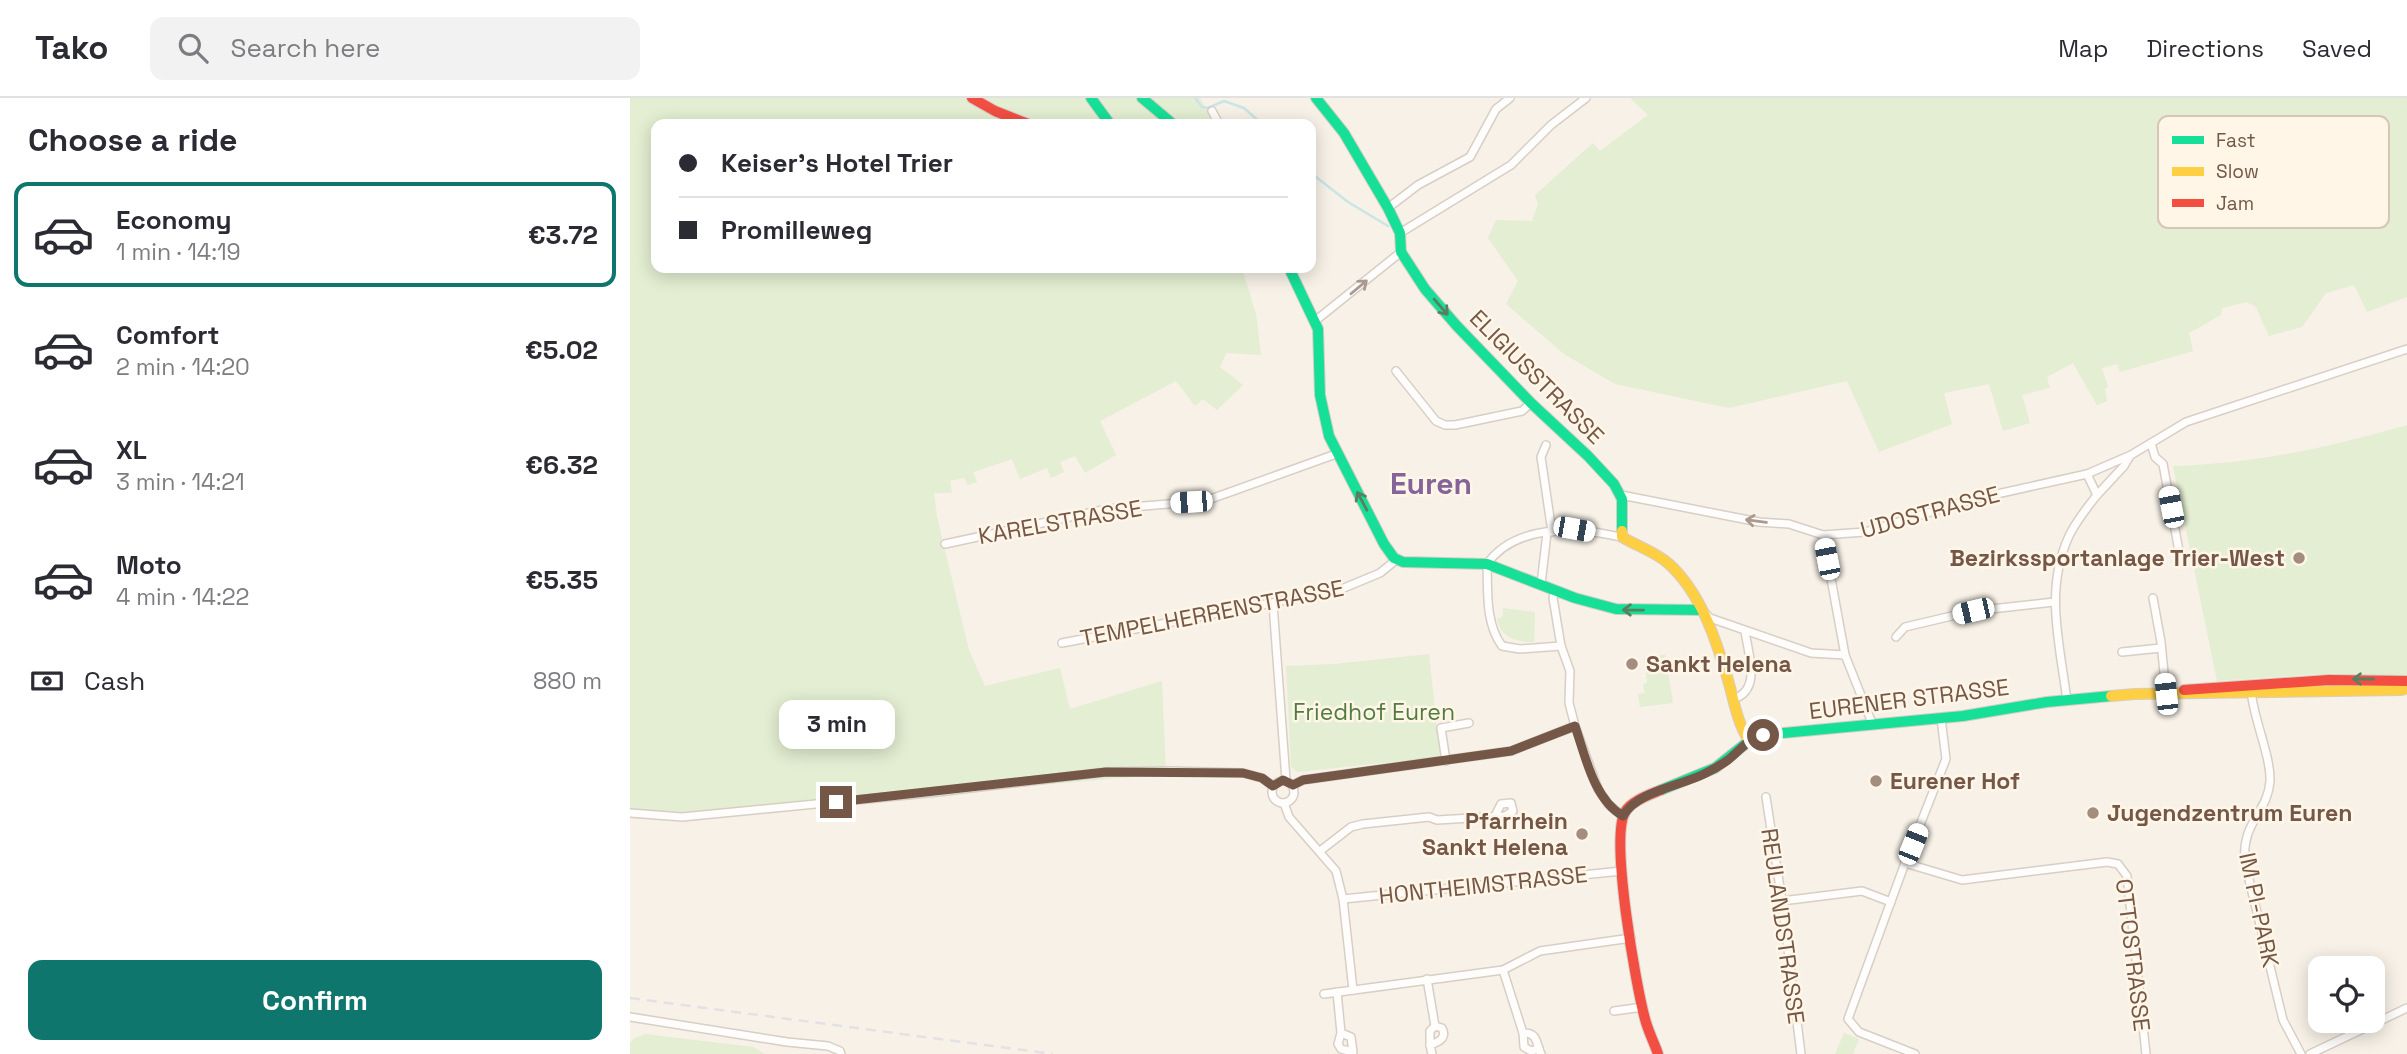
<!DOCTYPE html>
<html lang="en">
<head>
<meta charset="utf-8">
<style>
  :root { --surface:#fff; --page:#f2f2f3; --text:#2b2b33; --muted:#7c7c81; --line:#e1e1e2; --accent:#0f766e }
  body { margin:0; font-family:"Space Grotesk",sans-serif; background:var(--page); color:var(--text); height:100vh; display:flex; flex-direction:column; font-size:26px; white-space:nowrap }
  * { box-sizing:border-box; margin:0 }
  p { font-size:23px; color:var(--muted) }
  .icon { flex:none; width:38px; height:38px; fill:none; stroke:currentColor; stroke-width:2; stroke-linecap:round; stroke-linejoin:round }
  .map { position:relative; flex:1; overflow:hidden }
  .sheet { display:flex; flex-direction:column; background:var(--surface); width:630px }
  .sheet>* { flex:none }
  .hud { position:absolute; left:21px; top:21px; width:665px; height:154px; border-radius:14px; box-shadow:0 4px 18px #0003; display:grid; align-content:center; height:154px; padding:0 28px; background:var(--surface) }
  .tools { position:absolute; left:1678px; top:858px; display:grid; gap:14px }
  .tools a { display:grid; place-items:center; width:77px; height:77px; border-radius:14px; background:var(--surface); box-shadow:0 4px 18px #0003; font-size:35px }
  .end { position:absolute; width:32px; height:32px; margin:-16px; border:9px solid #755747; background:#fff; box-shadow:0 0 0 4px #fff }
  .from { border-radius:50% }
  .bubble { position:absolute; height:49px; border-radius:14px; background:var(--surface); box-shadow:0 4px 18px #0003; font-size:23px; font-weight:800; line-height:49px; text-align:center }
  .car { position:absolute; width:21px; height:42px; margin:-21px -10px; border-radius:9px; box-shadow:0 0 5px 2px #0007; background:linear-gradient(#fff 24%,#345 0 40%,#fff 0 76%,#345 0 86%,#fff 0) }
  .hud b { display:flex; align-items:center; gap:24px; height:66px; font-size:26px }
  .hud b+b { border-top:2px solid var(--line) }
  .hud i { width:18px; height:18px; background:var(--text) }
  ul { padding:0; list-style:none }
  li { display:flex; align-items:center; gap:21px; height:105px; margin:0 14px 10px; padding:0 14px; border:4px solid transparent; border-radius:14px }
  li div { flex:1 }
  li b { display:block; font-size:26px }
  li em { font-style:normal; font-weight:800 }
  li.active { border-color:var(--accent) }
  li>.icon { width:63px; height:63px; stroke-width:1.5 }
  h2 { padding:0 28px; font-size:32px; line-height:84px }
  .pay { display:flex; align-items:center; gap:18px; height:77px; padding:0 28px; font-size:26px }
  .pay p { margin-inline-start:auto }
  .button { display:flex; gap:14px; margin-top:auto; padding:14px 28px }
  .button a { flex:1; height:80px; border-radius:14px; background:var(--accent); color:#fff; font-size:28px; font-weight:800; line-height:80px; text-align:center }
  header { display:flex; align-items:center; gap:42px; box-sizing:border-box; height:98px; padding:0 35px; background:var(--surface); border-bottom:2px solid var(--line) }
  header strong { font-size:33px }
  nav { display:flex; gap:38px; margin-inline-start:auto; font-size:24px }
  .search { width:490px; height:63px; background:var(--page); display:flex; align-items:center; gap:18px; box-sizing:border-box; padding:0 24px; border-radius:14px; color:var(--muted); font-size:26px }
  main { display:flex; flex:1; min-height:0 }
  .map>svg:first-child { display:block }
  .green { fill:#e3eed2 }
  .lines { fill:none; stroke-linecap:round; stroke-linejoin:round }
  .stream { stroke:#cae5e7; stroke-width:2.5 }
  .street-casing { stroke:#d8cec5; stroke-width:10 }
  .fast-casing { stroke:#d8cdc4; stroke-width:12 }
  .slow-casing { stroke:#d8cdc4; stroke-width:12 }
  .jam-casing { stroke:#d8cdc4; stroke-width:12 }
  .street { stroke:#fefdfb; stroke-width:7 }
  .fast { stroke:#16e098; stroke-width:10 }
  .slow { stroke:#ffcf43; stroke-width:10 }
  .jam { stroke:#f24e42; stroke-width:10 }
  .rail { stroke:#e4e1e4; stroke-width:2.5; stroke-dasharray:10 7; stroke-linecap:butt }
  .oneway { stroke:#ac998f }
  .oneway2 { stroke:#58805f }
  .route { stroke:#755747; stroke-width:9 }
  .poi-dot { fill:#a28d7f; stroke:#fff6e8; stroke-width:2.5 }
  .labels { text-anchor:middle; dominant-baseline:central; stroke-width:5; stroke-linejoin:round; paint-order:stroke }
  .street-label { font-size:23px; fill:#755747; stroke:#fff6e8 }
  .poi-label { font-size:23px; font-weight:bold; fill:#755747; stroke:#fff6e8; text-anchor:start }
  .park-label { font-size:23px; fill:#527b3f; stroke:#fff6e8 }
  .district-label { font-size:30px; font-weight:bold; fill:#866399; stroke:#fff6e8 }
  .key { fill:#fff6e8; stroke:#d6c6b8; stroke-width:2 }
  .key-label { font-size:19px; fill:#755747 }
</style>
</head>
<body>
<header>
<strong>Tako</strong>
<div class="search"><svg class="icon" aria-label="search" viewBox="0 0 24 24"><circle cx="10" cy="10" r="6"/><path d="M15 15l6 6"/></svg>Search here</div>
<nav><a>Map</a><a>Directions</a><a>Saved</a></nav>
</header>
<main>
<section class="sheet">
<h2>Choose a ride</h2>
<ul>
<li class="active"><svg class="icon" aria-label="car" viewBox="0 0 24 24"><path d="M5 17H2v-5l4-1 3-4h7l3 4 3 1v5h-3M9 17h6M6 11h13"/><circle cx="7" cy="17" r="2"/><circle cx="17" cy="17" r="2"/></svg><div><b>Economy</b><p>1 min · 14:19</p></div><em>€3.72</em></li>
<li><svg class="icon" aria-label="car" viewBox="0 0 24 24"><path d="M5 17H2v-5l4-1 3-4h7l3 4 3 1v5h-3M9 17h6M6 11h13"/><circle cx="7" cy="17" r="2"/><circle cx="17" cy="17" r="2"/></svg><div><b>Comfort</b><p>2 min · 14:20</p></div><em>€5.02</em></li>
<li><svg class="icon" aria-label="car" viewBox="0 0 24 24"><path d="M5 17H2v-5l4-1 3-4h7l3 4 3 1v5h-3M9 17h6M6 11h13"/><circle cx="7" cy="17" r="2"/><circle cx="17" cy="17" r="2"/></svg><div><b>XL</b><p>3 min · 14:21</p></div><em>€6.32</em></li>
<li><svg class="icon" aria-label="car" viewBox="0 0 24 24"><path d="M5 17H2v-5l4-1 3-4h7l3 4 3 1v5h-3M9 17h6M6 11h13"/><circle cx="7" cy="17" r="2"/><circle cx="17" cy="17" r="2"/></svg><div><b>Moto</b><p>4 min · 14:22</p></div><em>€5.35</em></li>
</ul>
<div class="pay"><svg class="icon" aria-label="cash" viewBox="0 0 24 24"><path d="M3 7h18v10H3z"/><circle cx="12" cy="12" r="2"/></svg>Cash<p>880 m</p></div>
<div class="button"><a>Confirm</a></div>
</section>
<div class="map">
<svg width="1777" height="956" viewBox="0 0 1777 956">
  <rect width="100%" height="100%" fill="#f7f1e7"/>
  <g class="green">
    <polygon points="0,0 570,0 586,26 26,26 26,170 612,170 626,216 631,257 596,255 590,269 613,287 587,312 573,301 565,308 546,283 470,323 486,357 455,375 445,358 430,364 434,374 421,380 417,370 390,381 382,361 343,374 347,384 338,387 334,380 320,383 322,395 304,395 307,419 339,552 355,588 430,570 440,611 532,583 536,676 310,696 50,723 0,720"/>
    <polygon points="1000,0 1777,0 1777,199 1737,214 1724,187 1696,195 1672,229 1639,238 1626,209 1617,204 1592,210 1591,217 1559,235 1563,253 1490,274 1487,266 1472,270 1478,289 1475,291 1477,303 1467,307 1443,265 1417,279 1420,290 1392,297 1400,325 1373,333 1359,286 1314,295 1322,326 1249,354 1217,283 1099,310 985,286 934,256 876,206 888,183 858,140 866,122 902,123 908,106 905,97 963,45 970,53 1018,17"/>
    <path d="M1777,327V578L1688,576L1587,583L1543,368C1626,365 1698,350 1777,327Z"/>
    <path d="M873,510L905,514L904,544C886,544 871,540 867,521L873,518Z"/>
    <polygon points="799,556 810,659 667,674 661,669 656,568 704,566"/>
    <polygon points="1035,556 1043,605 1010,609 1008,596 1015,595 1013,587 1017,584 1015,565 1013,561"/>
    <polygon points="1214,935 1229,941 1223,956 1205,956"/>
    <polygon points="15,936 123,949 135,956 0,956 0,945 5,940"/>
  </g>
  <g class="lines">
    <g class="stream">
      <polyline points="565,0 572,9 578,10 594,3 614,10 632,26"/>
      <polyline points="681,75 718,104 758,128"/>
    </g>
    <defs>
      <g id="street">
        <polyline points="582,13 589,26"/>
        <polyline points="758,110 788,87 840,59 866,11 880,0"/>
        <polyline points="770,135 881,67 921,27 956,0"/>
        <polyline points="685,223 771,154"/>
        <polyline points="766,273 806,323 815,327 825,327 892,313 901,305"/>
        <polyline points="1521,345 1525,359 1533,366 1549,453"/>
        <polyline points="916,347 911,359 922,434"/>
        <polyline points="991,397 1129,424 1159,426 1193,437 1235,434 1340,402 1457,376 1501,357 1556,324 1777,251"/>
        <polyline points="1467,397 1494,368 1500,358"/>
        <polyline points="1193,437 1215,557 1242,625"/>
        <polyline points="315,446 477,411 575,403 706,356"/>
        <polyline points="911,486 917,435"/>
        <polyline points="925,492 923,500 931,548 940,573 939,605 945,628 968,691 979,707 993,718"/>
        <polyline points="1523,500 1531,544 1536,596"/>
        <polyline points="643,506 656,682"/>
        <polyline points="1074,514 1080,520 1181,555 1215,557"/>
        <polyline points="1266,539 1275,529 1343,513 1424,504"/>
        <polyline points="432,545 709,492 750,475 766,462"/>
        <path d="M931,548L890,551L872,548C855,525 858,493 857,466C876,439 910,432 942,432C958,431 976,437 992,439"/>
        <polyline points="1492,554 1531,550"/>
        <path d="M1621,592C1623,620 1641,658 1640,683C1638,715 1611,723 1615,765L1653,922L1671,956"/>
        <path d="M1104,601C1132,591 1118,556 1115,533"/>
        <path d="M1437,603C1430,546 1414,492 1439,438C1446,423 1457,410 1467,397L1457,376"/>
        <polyline points="816,663 811,630 839,625"/>
        <circle cx="653" cy="694" r="11"/>
        <polyline points="663,687 673,682 881,653 945,628"/>
        <polyline points="1136,699 1152,803 1171,956"/>
        <polyline points="654,705 659,719 706,773 713,801 723,892"/>
        <polyline points="0,715 52,719 308,694 476,674 540,673 613,675 632,680 643,688"/>
        <polyline points="690,753 721,729 733,726 799,719 807,722 875,718 883,713 881,705 871,706 865,718"/>
        <polyline points="1275,765 1332,782 1477,764 1488,766 1497,778 1516,956"/>
        <polyline points="713,801 992,773"/>
        <polyline points="1152,803 1232,793 1261,804"/>
        <path d="M873,872L893,935C908,934 906,946 911,956"/>
        <path d="M797,881L805,928L812,930C817,940 809,944 800,947L802,956"/>
        <polyline points="707,894 711,935 708,946 711,951 723,954 721,939 711,935"/>
        <polyline points="694,896 873,872 910,853 1001,840"/>
        <polyline points="984,913 1013,909"/>
        <polyline points="0,919 157,944 198,948 210,953 211,956"/>
        <polyline points="893,935 894,949 901,953 909,951"/>
        <polyline points="800,947 800,933 805,928"/>
        <polyline points="1285,956 1229,934 1218,921 1275,765 1316,661 1311,620"/>
        <polyline points="1680,956 1777,910"/>
      </g>
      <g id="fast">
        <polyline points="461,0 480,26"/>
        <polyline points="512,0 543,26"/>
        <polyline points="686,0 714,35 758,110 770,135 771,154 795,191 826,227 901,305 958,358 984,386 992,401 992,433"/>
        <polyline points="659,170 688,231 690,297 699,338 754,446 764,460 773,464 857,466 945,500 986,511 1071,512"/>
        <polyline points="1031,692 1085,670 1119,643 1133,637 1333,618 1417,604 1481,598"/>
      </g>
      <g id="slow">
        <path d="M992,433V439C1007,448 1026,454 1039,466C1071,495 1086,542 1098,582C1104,603 1107,624 1119,643"/>
        <polyline points="1481,598 1505,596 1772,592 1777,590"/>
      </g>
      <g id="jam">
        <polyline points="342,0 365,13 398,26"/>
        <polyline points="1554,592 1699,582 1777,583"/>
        <path d="M1028,956C1024,944 1018,933 1015,921C1006,888 980,741 995,714C1001,703 1019,697 1031,692"/>
      </g>
    </defs>
    <use href="#street" class="street-casing"/>
    <use href="#fast" class="fast-casing"/>
    <use href="#slow" class="slow-casing"/>
    <use href="#jam" class="jam-casing"/>
    <use href="#street" class="street"/>
    <use href="#fast" class="fast"/>
    <use href="#slow" class="slow"/>
    <use href="#jam" class="jam"/>
    <polyline class="rail" points="0,900 423,956"/>
  </g>
  <defs><path id="oneway-shaft" d="M-6 0H5M1.5-3L5.5 0L1.5 3" fill="none" stroke-width="1.6" stroke-linecap="round" stroke-linejoin="round" transform="scale(1.75)"/></defs>
  <g class="oneway">
    <use href="#oneway-shaft" transform="translate(729 189) rotate(-40)"/>
    <use href="#oneway-shaft" transform="translate(1126 423) rotate(-172)"/>
  </g>
  <g class="oneway2">
    <use href="#oneway-shaft" transform="translate(811 209) rotate(49)"/>
    <use href="#oneway-shaft" transform="translate(732 403) rotate(-118)"/>
    <use href="#oneway-shaft" transform="translate(1003 512) rotate(-179)"/>
    <use href="#oneway-shaft" transform="translate(1733 581) rotate(-180)"/>
  </g>
  <g class="lines">
    <path class="route" d="M206,704L476,674L613,675L632,680L643,688L653,682L663,687L673,682L881,653L945,628C955,657 964,702 993,718C1007,693 1050,688 1074,676C1082,672 1091,667 1098,662C1110,653 1118,640 1133,637"/>
  </g>
  <g class="poi-dot">
    <circle cx="1669" cy="460" r="7"/>
    <circle cx="1002" cy="566" r="7"/>
    <circle cx="1246" cy="683" r="7"/>
    <circle cx="1463" cy="715" r="7"/>
    <circle cx="952" cy="736" r="7"/>
  </g>
  <g class="labels">
    <g class="street-label">
      <text transform="translate(907 279) rotate(45)">ELIGIUSSTRASSE</text>
      <text transform="translate(1300 414) rotate(-15)">UDOSTRASSE</text>
      <text transform="translate(430 424) rotate(-10)">KARELSTRASSE</text>
      <text transform="translate(582 515) rotate(-11)">TEMPELHERRENSTRASSE</text>
      <text transform="translate(1279 601) rotate(-7)">EURENER STRASSE</text>
      <text transform="translate(853 787) rotate(-6)">HONTHEIMSTRASSE</text>
      <text transform="translate(1629 812) rotate(78)">IM PI-PARK</text>
      <text transform="translate(1153 828) rotate(82)">REULANDSTRASSE</text>
      <text transform="translate(1503 857) rotate(83)">OTTOSTRASSE</text>
    </g>
    <g class="poi-label">
      <text x="1655" y="460" text-anchor="end">Bezirkssportanlage Trier-West</text>
      <text x="1016" y="566">Sankt Helena</text>
      <text x="1260" y="683">Eurener Hof</text>
      <text x="1477" y="715">Jugendzentrum Euren</text>
      <text x="938" y="723" text-anchor="end">Pfarrhein<tspan x="938" dy="26">Sankt Helena</tspan></text>
    </g>
    <g class="park-label">
      <text x="744" y="614">Friedhof Euren</text>
    </g>
    <g class="district-label">
      <text x="801" y="385">Euren</text>
    </g>
  </g>
  <rect x="1528" y="18" width="231" height="112" rx="10" class="key"/>
  <rect x="1542" y="38" width="32" height="8" fill="#16e098"/>
  <rect x="1542" y="69" width="32" height="9" fill="#ffcf43"/>
  <rect x="1542" y="101" width="32" height="8" fill="#f24e42"/>
  <g class="key-label">
    <text x="1586" y="49">Fast</text>
    <text x="1586" y="80">Slow</text>
    <text x="1586" y="112">Jam</text>
  </g>
</svg>
<div class="tools">
<a><svg class="icon" aria-label="locate" viewBox="0 0 24 24"><circle cx="12" cy="12" r="6"/><path d="M12 2v4M12 18v4M2 12h4M18 12h4"/></svg></a>
</div>
<i class="end from" style="left:1133px;top:637px"></i>
<i class="end" style="left:206px;top:704px"></i>
<div class="bubble" style="left:149px;top:602px;width:116px">3 min</div>
<i class="car" style="left:561px;top:404px;rotate:266deg"></i>
<i class="car" style="left:1541px;top:409px;rotate:349deg"></i>
<i class="car" style="left:944px;top:431px;rotate:100deg"></i>
<i class="car" style="left:1197px;top:461px;rotate:349deg"></i>
<i class="car" style="left:1343px;top:513px;rotate:257deg"></i>
<i class="car" style="left:1536px;top:596px;rotate:354deg"></i>
<i class="car" style="left:1283px;top:746px;rotate:22deg"></i>
<div class="hud">
<b><i class="from"></i>Keiser's Hotel Trier</b>
<b><i></i>Promilleweg</b>
</div>
</div>
</main>
</body>
</html>
